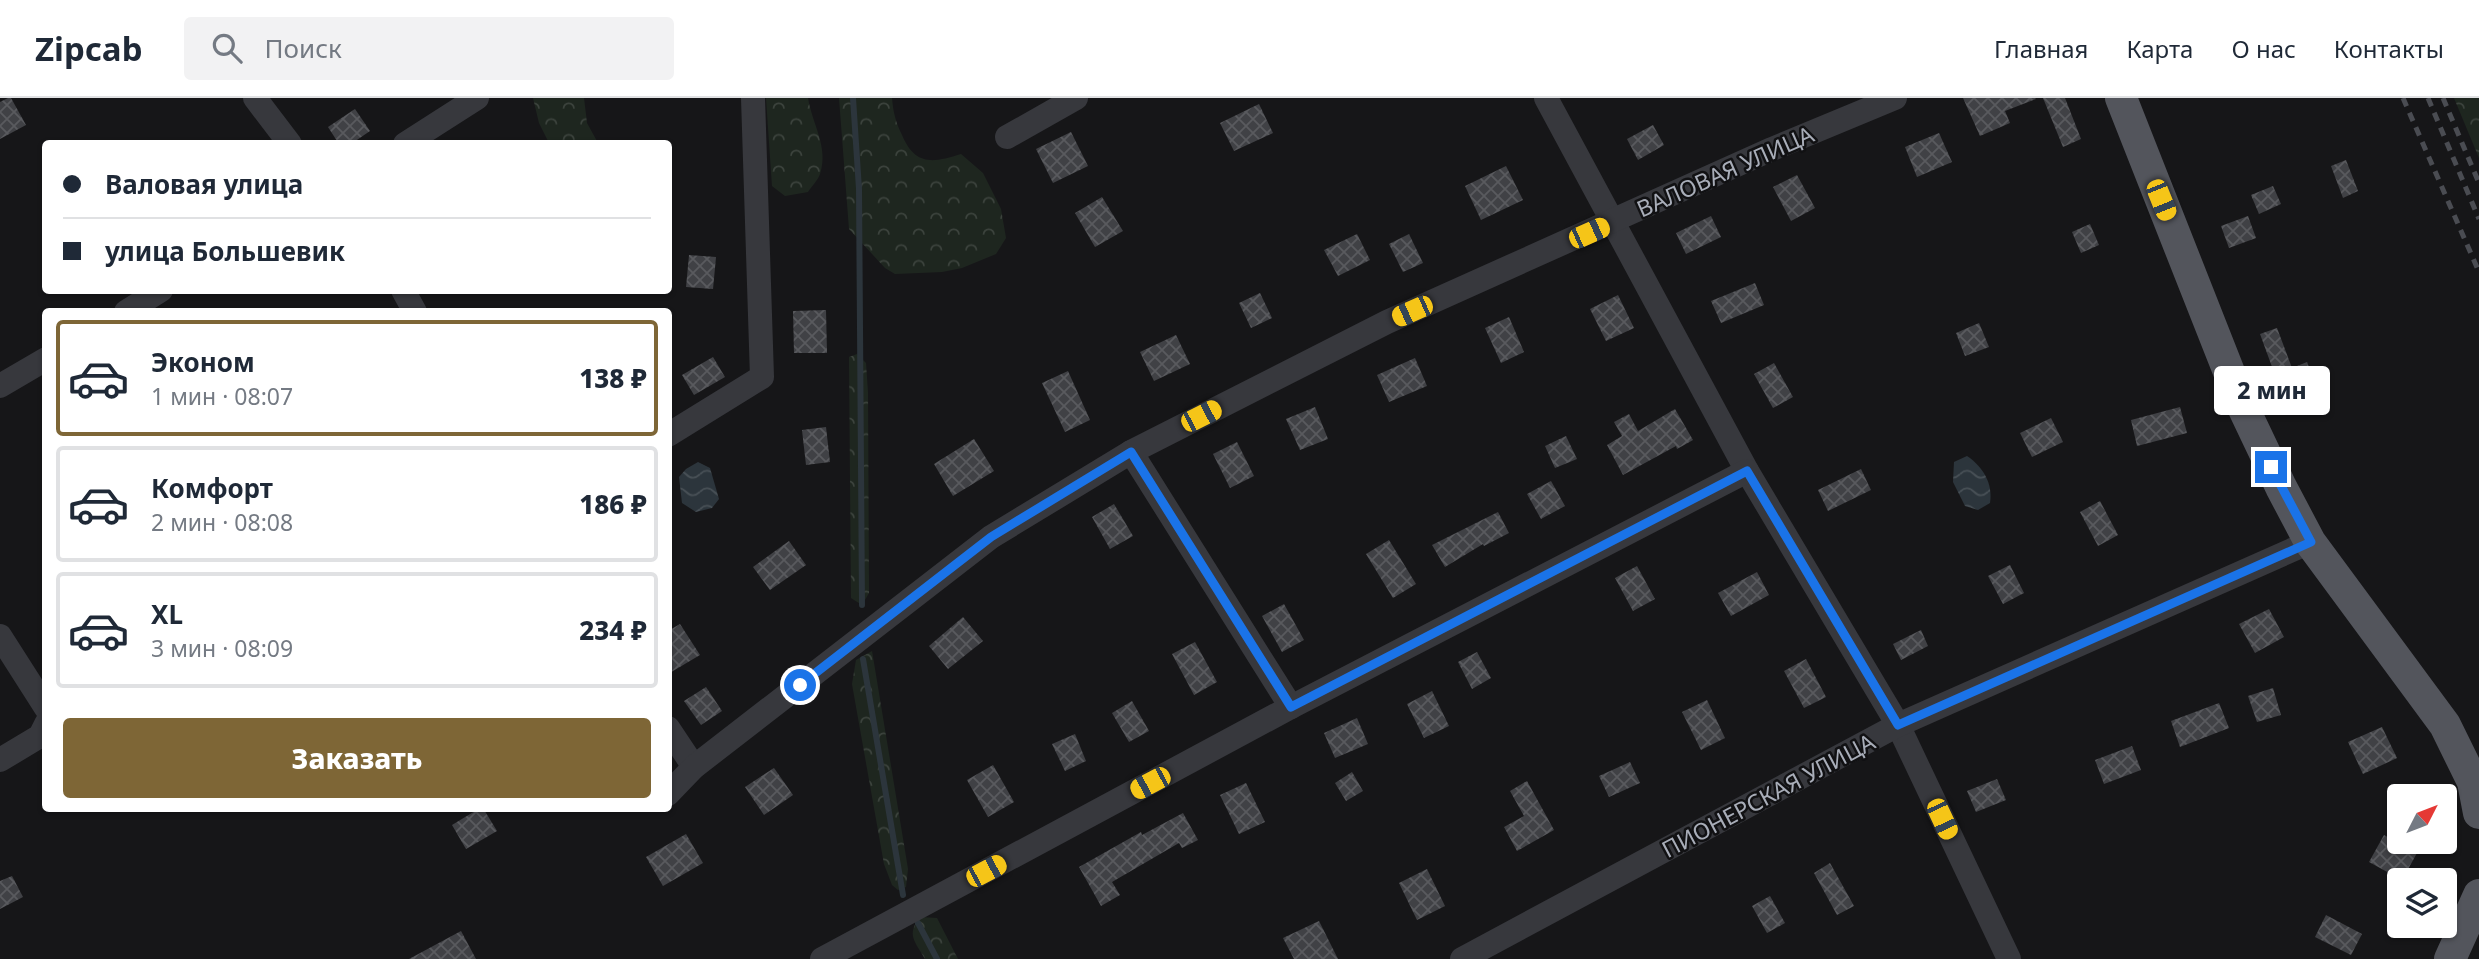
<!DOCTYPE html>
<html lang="ru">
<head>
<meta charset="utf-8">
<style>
  :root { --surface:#fff; --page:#f2f2f3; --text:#1f2937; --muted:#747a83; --line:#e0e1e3; --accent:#7e6636 }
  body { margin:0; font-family:"Noto Sans",sans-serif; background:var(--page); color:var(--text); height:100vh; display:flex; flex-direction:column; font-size:26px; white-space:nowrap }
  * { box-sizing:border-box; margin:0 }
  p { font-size:23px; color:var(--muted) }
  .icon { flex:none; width:38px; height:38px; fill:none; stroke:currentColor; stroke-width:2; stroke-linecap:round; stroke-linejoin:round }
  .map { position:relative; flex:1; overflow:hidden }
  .sheet { position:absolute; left:42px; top:210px; width:630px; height:504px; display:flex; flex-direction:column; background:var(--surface); border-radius:7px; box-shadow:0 2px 5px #0004 }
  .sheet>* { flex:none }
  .hud { position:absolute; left:42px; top:42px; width:630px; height:154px; border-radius:7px; box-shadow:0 2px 5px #0004; display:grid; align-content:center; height:154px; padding:0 21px; background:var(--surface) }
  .needle { width:46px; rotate:48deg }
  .fabs { position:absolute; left:2387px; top:686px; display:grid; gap:14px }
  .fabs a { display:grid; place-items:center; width:70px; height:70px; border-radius:7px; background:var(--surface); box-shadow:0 2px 5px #0004; font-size:35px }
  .end { position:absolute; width:32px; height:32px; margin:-16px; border:9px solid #1a73e8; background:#fff; box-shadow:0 0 0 4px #fff }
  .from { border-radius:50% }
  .bubble { position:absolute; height:49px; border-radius:7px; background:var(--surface); box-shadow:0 2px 5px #0004; font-size:23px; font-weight:800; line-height:49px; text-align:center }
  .car { position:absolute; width:21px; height:42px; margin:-21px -10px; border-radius:9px; box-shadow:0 0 5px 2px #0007; background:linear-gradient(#f5c518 24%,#345 0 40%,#f5c518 0 76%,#345 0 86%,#f5c518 0) }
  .hud b { display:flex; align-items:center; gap:24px; height:66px; font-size:26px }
  .hud b+b { border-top:2px solid var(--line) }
  .hud i { width:18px; height:18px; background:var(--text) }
  ul { padding:12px 0 0; list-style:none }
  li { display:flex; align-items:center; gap:21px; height:116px; margin:0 14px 10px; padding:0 7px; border:4px solid var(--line); border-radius:7px }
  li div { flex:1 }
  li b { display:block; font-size:26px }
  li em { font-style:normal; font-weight:800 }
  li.selected { border-color:var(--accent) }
  li>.icon { width:63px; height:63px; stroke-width:1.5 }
  .primary-button { display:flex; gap:14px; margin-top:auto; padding:14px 21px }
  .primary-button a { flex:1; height:80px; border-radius:7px; background:var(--accent); color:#fff; font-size:28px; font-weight:800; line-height:80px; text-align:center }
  header { display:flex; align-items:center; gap:42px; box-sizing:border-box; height:98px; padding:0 35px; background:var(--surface); border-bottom:2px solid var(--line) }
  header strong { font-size:33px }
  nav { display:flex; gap:38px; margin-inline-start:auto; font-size:24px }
  .search { width:490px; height:63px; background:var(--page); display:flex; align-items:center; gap:18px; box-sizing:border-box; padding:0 24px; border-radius:7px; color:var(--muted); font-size:26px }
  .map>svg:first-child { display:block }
  .forest { fill:url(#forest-crowns) }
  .water { fill:url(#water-waves) }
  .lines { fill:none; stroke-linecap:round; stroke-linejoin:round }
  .stream { stroke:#2c353c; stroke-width:6 }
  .building { fill:url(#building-cross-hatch) }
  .minor { stroke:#37383d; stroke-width:24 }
  .major { stroke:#53555c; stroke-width:32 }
  .rail { stroke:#4a4c52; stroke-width:5; stroke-dasharray:9 7; stroke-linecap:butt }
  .route { stroke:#1a73e8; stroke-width:9 }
  .labels { text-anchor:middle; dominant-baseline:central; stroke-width:5; stroke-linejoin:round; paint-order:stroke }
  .street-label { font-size:23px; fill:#a8adb8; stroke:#111113 }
</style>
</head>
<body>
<header>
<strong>Zipcab</strong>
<div class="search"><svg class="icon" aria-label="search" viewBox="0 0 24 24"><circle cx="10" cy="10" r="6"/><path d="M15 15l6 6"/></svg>Поиск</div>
<nav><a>Главная</a><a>Карта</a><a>О нас</a><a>Контакты</a></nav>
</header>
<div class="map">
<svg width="2479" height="861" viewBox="0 0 2479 861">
  <defs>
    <pattern id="forest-crowns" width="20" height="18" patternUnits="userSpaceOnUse" patternTransform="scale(1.75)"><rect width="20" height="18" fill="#1e261f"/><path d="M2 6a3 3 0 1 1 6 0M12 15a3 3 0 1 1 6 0" fill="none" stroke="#3c433d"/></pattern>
    <pattern id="water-waves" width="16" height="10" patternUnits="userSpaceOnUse" patternTransform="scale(1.75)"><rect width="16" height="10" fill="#2c353c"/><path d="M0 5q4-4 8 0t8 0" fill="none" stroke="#485056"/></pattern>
    <pattern id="building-cross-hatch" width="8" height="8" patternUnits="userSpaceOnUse" patternTransform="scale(1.75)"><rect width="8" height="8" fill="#404145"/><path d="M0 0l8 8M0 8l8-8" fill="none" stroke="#595a5e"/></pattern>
  </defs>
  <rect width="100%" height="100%" fill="#161618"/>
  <g class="forest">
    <polygon points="533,0 584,0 587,25 598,45 549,45 539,25"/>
    <path d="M766,0H808C812,26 829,49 820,76C818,82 811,89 808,94L785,98L772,88Z"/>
    <path d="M839,0H892C893,14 896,25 902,37C915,68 933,65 961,56L983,75L1001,111L1006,140L996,156L962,170L942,174L895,176L885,170L849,131Z"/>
    <polygon points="2454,0 2479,0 2479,60"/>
    <polygon points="857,256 866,265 868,295 869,495 862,507 851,500 849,259"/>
    <polygon points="872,553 908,771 906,789 898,792 892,787 884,766 852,586 856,562"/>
    <path d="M920,819L937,820L958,861H925C915,843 906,837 920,819Z"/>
  </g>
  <g class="water">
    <path d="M1967,358C1983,369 1993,385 1990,405L1978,412L1965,408L1953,384L1954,364Z"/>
    <polygon points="698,364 710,370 719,401 712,410 696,414 682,405 679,379 686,371"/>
  </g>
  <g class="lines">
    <g class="stream">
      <polyline points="853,0 859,91 862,507"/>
      <polyline points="863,561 903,797"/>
      <polyline points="918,825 937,861"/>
    </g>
  </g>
  <g class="building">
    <polygon points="8,0 11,0 26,27 0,41 0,4"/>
    <polygon points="1963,0 2035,0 2036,1 2005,13 2010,25 1980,38"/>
    <polygon points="2043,0 2065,0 2081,41 2063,49"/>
    <polygon points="1259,6 1273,35 1234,53 1220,25"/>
    <polygon points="355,11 370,33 351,46 339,46 328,29"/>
    <polygon points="1653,27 1664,47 1638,62 1627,41"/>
    <polygon points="1071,34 1088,68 1053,85 1036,51"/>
    <polygon points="1939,35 1952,64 1917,79 1905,49"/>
    <polygon points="2346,62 2358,93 2343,100 2331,68"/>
    <polygon points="1506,68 1523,102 1481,122 1465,88"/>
    <polygon points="1797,77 1815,110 1791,123 1773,89"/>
    <polygon points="2273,88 2281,106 2259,116 2251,97"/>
    <polygon points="1102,99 1123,133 1095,149 1075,115"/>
    <polygon points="1711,118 1721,139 1686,156 1676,135"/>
    <polygon points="2248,118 2256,140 2229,150 2221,128"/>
    <polygon points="2090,126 2099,147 2081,155 2072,134"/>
    <polygon points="1357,136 1370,162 1338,178 1324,152"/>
    <polygon points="1409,136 1423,165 1403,174 1389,146"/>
    <polygon points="689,157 716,159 713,191 686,189"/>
    <polygon points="1755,185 1764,207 1721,225 1711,203"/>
    <polygon points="1260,195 1272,220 1251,230 1239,205"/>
    <polygon points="1618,197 1634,230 1606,243 1590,211"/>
    <polygon points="826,212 827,255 794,255 793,213"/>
    <polygon points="1509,219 1524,254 1501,265 1485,230"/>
    <polygon points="1979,225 1989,249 1965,258 1956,235"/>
    <polygon points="2277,230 2292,270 2307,264 2316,287 2301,293 2307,306 2286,314 2272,278 2275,277 2260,236"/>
    <polygon points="1176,237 1190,266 1154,283 1140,254"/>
    <polygon points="713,259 725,279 694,297 682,277"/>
    <polygon points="1415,260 1427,288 1389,304 1377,277"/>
    <polygon points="1774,265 1793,299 1773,310 1754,276"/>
    <polygon points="1068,273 1090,322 1065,334 1042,285"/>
    <polygon points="1315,309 1328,341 1300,352 1286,321"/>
    <polygon points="2180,309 2187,335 2137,348 2131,322"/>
    <polygon points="1675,311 1693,342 1677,351 1676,348 1623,377 1607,347 1622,338 1614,324 1629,316 1638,333"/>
    <polygon points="2051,320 2063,344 2032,359 2020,335"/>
    <polygon points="826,329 830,364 806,367 802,332"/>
    <polygon points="1566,338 1577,361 1555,370 1545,348"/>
    <polygon points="974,341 994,373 953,398 934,366"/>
    <polygon points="1237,344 1254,378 1230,390 1213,356"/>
    <polygon points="1861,371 1871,392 1828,413 1818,392"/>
    <polygon points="1551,383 1565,408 1541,421 1527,396"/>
    <polygon points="2100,403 2118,437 2098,448 2080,414"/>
    <polygon points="1114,406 1133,438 1110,451 1092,419"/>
    <polygon points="1498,414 1509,435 1484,448 1483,446 1445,469 1432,447"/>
    <polygon points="1389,442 1416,486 1393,500 1366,456"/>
    <polygon points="789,443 806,467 770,492 753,469"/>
    <polygon points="2010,467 2024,495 2003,506 1988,478"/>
    <polygon points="1637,468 1655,501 1633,513 1615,480"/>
    <polygon points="1757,474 1769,497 1731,518 1718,495"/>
    <polygon points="1284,506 1304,542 1282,554 1262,518"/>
    <polygon points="2269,511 2284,539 2255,555 2239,526"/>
    <polygon points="963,519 983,543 948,571 929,548"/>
    <polygon points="680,526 700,557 668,576 668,533"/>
    <polygon points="1921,532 1928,548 1901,562 1893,546"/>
    <polygon points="1195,544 1217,584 1194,597 1172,556"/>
    <polygon points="1477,554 1491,580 1472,591 1458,564"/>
    <polygon points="1806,561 1826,599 1804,610 1784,573"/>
    <polygon points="706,589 722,613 701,627 684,603"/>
    <polygon points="2273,590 2281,617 2257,624 2248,598"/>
    <polygon points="1432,593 1449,628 1424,640 1407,606"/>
    <polygon points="1707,602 1725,640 1701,652 1682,614"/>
    <polygon points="1132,603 1149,633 1129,644 1112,615"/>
    <polygon points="2219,605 2229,630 2180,649 2171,623"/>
    <polygon points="1357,620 1368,646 1335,660 1324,635"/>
    <polygon points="2382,629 2397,660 2363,676 2348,644"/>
    <polygon points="1075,636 1086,663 1065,673 1052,646"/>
    <polygon points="2132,648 2141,672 2104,686 2095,662"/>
    <polygon points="1630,664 1640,685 1609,699 1599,678"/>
    <polygon points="993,667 1014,704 988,719 967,682"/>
    <polygon points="774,670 793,697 764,717 745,689"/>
    <polygon points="1352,674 1363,693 1346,703 1335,685"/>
    <polygon points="1997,681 2006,702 1976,714 1967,693"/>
    <polygon points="1527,683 1554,732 1517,753 1504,729 1524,718 1510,693"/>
    <polygon points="1246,685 1265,724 1239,736 1220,697"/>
    <polygon points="480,710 483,710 497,733 466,751 452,727"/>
    <polygon points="1183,715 1198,742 1182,750 1179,745 1112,784 1120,797 1101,808 1079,769 1141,734 1142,737"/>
    <polygon points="686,736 703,765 663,788 646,759"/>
    <polygon points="2384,737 2417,755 2402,782 2369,764"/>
    <polygon points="1830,765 1854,808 1837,817 1814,775"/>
    <polygon points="1427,771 1445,808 1417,822 1399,785"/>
    <polygon points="12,778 23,799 0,811 0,783"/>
    <polygon points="1770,798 1785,825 1767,835 1752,808"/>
    <polygon points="2326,817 2362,836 2351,857 2315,839"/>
    <polygon points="1319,823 1338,861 1294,861 1283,840"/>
    <polygon points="461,833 476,861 409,861"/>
  </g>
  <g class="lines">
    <g class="minor">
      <polyline points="255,0 290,46"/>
      <polyline points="1546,0 1747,373 1898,627 2009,861"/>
      <polyline points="1007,39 1076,0"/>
      <polyline points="405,46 477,0"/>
      <polyline points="403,192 415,214"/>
      <polyline points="126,214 161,192"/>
      <polyline points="0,288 46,261"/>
      <polyline points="668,337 762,279 753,0"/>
      <polyline points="1131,354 1291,609"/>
      <polyline points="0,538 46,610"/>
      <polyline points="668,630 694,669"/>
      <polyline points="0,662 40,638 46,626"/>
      <polyline points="668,696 694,669 991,439 1131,354 1387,224 1772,51 1895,0"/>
      <polyline points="822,861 1291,609 1747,373"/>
      <polyline points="1462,861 1898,627 2310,444"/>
    </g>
    <g class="major">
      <polyline points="2121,0 2242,307 2281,389 2310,444 2445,627 2473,684 2479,715"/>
      <polyline points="2450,861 2479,797"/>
    </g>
    <g class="rail">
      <polyline points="2403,0 2479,174"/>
      <polyline points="2428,0 2479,121"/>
      <polyline points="2443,0 2479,85"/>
    </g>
  </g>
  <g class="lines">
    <polyline class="route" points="800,587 991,439 1131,354 1291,609 1747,373 1898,627 2311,444 2271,369"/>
  </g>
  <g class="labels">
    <g class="street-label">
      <text transform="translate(1725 73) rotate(-24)">ВАЛОВАЯ УЛИЦА</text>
      <text transform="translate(1768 697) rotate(-28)">ПИОНЕРСКАЯ УЛИЦА</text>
    </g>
  </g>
</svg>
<div class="fabs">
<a><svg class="needle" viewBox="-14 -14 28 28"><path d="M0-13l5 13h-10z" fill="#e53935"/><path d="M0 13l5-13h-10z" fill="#747a83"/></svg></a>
<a><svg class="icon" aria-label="layers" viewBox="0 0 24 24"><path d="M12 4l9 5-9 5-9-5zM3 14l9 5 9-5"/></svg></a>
</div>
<i class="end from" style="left:800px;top:587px"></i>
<i class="end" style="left:2271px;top:369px"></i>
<div class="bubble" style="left:2214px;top:268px;width:116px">2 мин</div>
<i class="car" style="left:2161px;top:102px;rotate:158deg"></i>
<i class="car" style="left:1589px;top:135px;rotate:66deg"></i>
<i class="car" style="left:1412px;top:213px;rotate:246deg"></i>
<i class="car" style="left:1201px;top:318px;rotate:63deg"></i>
<i class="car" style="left:1150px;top:685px;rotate:242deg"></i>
<i class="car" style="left:1942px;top:721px;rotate:155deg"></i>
<i class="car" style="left:986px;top:773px;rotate:62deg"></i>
<div class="hud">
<b><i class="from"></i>Валовая улица</b>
<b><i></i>улица Большевик</b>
</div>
<section class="sheet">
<ul>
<li class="selected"><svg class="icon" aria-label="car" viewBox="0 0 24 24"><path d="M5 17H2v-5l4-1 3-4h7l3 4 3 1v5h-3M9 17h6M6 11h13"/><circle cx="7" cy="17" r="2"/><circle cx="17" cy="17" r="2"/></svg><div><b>Эконом</b><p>1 мин · 08:07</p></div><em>138 ₽</em></li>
<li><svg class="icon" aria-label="car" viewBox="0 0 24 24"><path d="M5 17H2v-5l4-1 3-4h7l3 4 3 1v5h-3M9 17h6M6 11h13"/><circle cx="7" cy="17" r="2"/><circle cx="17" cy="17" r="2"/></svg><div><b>Комфорт</b><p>2 мин · 08:08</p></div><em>186 ₽</em></li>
<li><svg class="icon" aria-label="car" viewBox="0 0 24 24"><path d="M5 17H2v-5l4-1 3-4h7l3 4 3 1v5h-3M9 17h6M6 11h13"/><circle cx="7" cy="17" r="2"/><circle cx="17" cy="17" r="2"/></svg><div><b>XL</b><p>3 мин · 08:09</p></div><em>234 ₽</em></li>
</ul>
<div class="primary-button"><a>Заказать</a></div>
</section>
</div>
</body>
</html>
